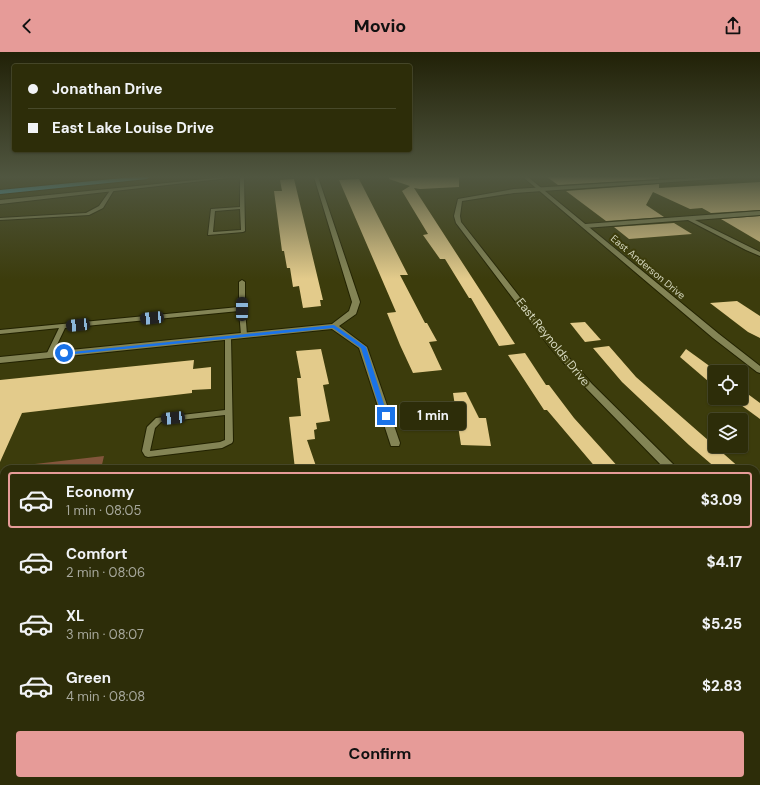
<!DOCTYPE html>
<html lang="en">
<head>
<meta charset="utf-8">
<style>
  :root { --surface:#2d2d09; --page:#353512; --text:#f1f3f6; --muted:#a7a89c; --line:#48492a; --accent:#e69b98 }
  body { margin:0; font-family:"DM Sans",sans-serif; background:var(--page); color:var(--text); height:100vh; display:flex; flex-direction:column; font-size:15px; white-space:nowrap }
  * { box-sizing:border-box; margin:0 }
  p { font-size:13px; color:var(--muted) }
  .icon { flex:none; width:22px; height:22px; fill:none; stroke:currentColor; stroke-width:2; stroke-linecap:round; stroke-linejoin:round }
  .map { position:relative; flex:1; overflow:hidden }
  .side { position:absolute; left:0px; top:413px; width:760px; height:320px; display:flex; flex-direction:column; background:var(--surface); border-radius:12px 12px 0 0; box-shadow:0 1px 3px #0004,0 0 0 1px var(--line) }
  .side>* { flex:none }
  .banner { position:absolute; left:12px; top:12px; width:400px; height:88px; border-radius:4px; box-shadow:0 1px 3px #0004,0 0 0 1px var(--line); display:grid; align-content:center; height:88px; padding:0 16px; background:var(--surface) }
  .controls { position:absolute; left:708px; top:313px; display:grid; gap:8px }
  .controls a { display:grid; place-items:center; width:40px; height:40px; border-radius:4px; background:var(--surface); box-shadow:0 1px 3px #0004,0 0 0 1px var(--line); font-size:20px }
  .end { position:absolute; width:18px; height:18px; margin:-9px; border:5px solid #1a73e8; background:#fff; box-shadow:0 0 0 2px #fff }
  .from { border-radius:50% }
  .bubble { position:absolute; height:28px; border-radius:4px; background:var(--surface); box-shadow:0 1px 3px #0004,0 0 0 1px var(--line); font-size:13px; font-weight:700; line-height:28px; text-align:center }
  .car { position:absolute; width:12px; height:24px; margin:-12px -6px; border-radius:5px; box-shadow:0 0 3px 1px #0007; background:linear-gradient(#222 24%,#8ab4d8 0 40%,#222 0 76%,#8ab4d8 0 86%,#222 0) }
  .banner b { display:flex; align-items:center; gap:14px; height:38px; font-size:15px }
  .banner b+b { border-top:1px solid var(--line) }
  .banner i { width:10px; height:10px; background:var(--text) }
  ul { padding:7px 0 0; list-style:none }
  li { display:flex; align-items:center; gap:12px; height:56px; margin:0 8px 6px; padding:0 8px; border:2px solid transparent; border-radius:4px }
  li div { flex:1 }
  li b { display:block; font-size:15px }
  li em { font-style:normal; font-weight:700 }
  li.selected { border-color:var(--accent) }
  li>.icon { width:36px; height:36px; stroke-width:1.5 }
  .cta { display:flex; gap:8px; margin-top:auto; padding:8px 16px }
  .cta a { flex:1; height:46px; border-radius:4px; background:var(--accent); color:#111; font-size:16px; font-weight:700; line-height:46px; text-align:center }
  header { display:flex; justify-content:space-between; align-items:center; height:52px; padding:0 16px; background:var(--accent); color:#111; font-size:18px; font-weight:700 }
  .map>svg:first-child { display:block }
  .green { fill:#83563c }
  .building { fill:#e3cb8b }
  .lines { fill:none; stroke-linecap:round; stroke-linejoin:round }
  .service-casing { stroke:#220; stroke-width:2 }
  .minor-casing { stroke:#220; stroke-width:2 }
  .tertiary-casing { stroke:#220; stroke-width:2 }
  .motorway-casing { stroke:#220; stroke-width:2 }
  .service { fill:#838455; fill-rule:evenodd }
  .minor { fill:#838455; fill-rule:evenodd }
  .tertiary { fill:#838455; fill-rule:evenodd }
  .motorway { fill:#40c4fa; fill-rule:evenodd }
  .route { fill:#1a73e8 }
  .labels { text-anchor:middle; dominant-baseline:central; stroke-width:4; stroke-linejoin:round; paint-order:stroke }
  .far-street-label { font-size:10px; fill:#d6d8bf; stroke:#3c3c0c }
  .street-label { font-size:12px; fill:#d6d8bf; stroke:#3c3c0c }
</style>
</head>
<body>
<header><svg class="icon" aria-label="back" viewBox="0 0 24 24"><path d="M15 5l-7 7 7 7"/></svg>Movio<svg class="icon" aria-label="share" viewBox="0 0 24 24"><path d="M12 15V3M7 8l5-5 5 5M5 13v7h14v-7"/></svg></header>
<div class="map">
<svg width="760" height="733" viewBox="0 0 760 733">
  <rect width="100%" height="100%" fill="#3c3c0c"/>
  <polygon class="green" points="104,404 101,417 9,417 9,415"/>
  <g class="building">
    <polygon points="389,125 459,125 459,135 420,137 414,136 515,292 499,294 471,246 469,246 445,207 440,207 423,183 428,182 402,139 410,134 389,127"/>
    <polygon points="547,125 659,125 659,127 558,133"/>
    <polygon points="294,127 323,248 320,248 321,254 303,256 299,234 293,235 290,216 287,216 284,199 282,199 274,139 282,139 280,128"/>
    <polygon points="359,127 408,223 400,223 425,271 427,271 437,289 429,290 442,318 413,321 400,293 387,261 396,260 339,128"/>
    <polygon points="760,130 760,158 711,161 702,156 690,157 653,140 646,153 664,165 606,169 566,139 659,132 659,136"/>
    <polygon points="760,164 760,190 721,167"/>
    <polygon points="674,171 692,182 629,187 614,175"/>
    <polygon points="737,249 760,264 760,286 748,280 710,251"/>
    <polygon points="585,270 601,288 585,290 570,271"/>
    <polygon points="609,294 636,325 741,417 717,417 689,393 622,330 593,296"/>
    <polygon points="321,297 329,332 323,333 330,369 316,371 317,377 314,378 315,387 307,388 317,417 295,417 289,365 301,364 297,326 301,326 296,299"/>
    <polygon points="686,297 715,318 715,335 680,305"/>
    <polygon points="525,301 546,333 549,333 574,366 620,417 597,417 547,358 544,358 508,303"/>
    <polygon points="194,308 193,317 211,315 211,337 192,338 192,341 22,361 0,410 0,328"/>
    <polygon points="741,337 760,351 760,367 741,353"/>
    <polygon points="466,340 479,366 486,366 491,394 461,393 453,341"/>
  </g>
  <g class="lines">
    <defs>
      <g id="service">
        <path d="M240,125H244L245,179L243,180L208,183L211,157L240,155ZM240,157L241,178L213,180L215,159Z"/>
        <polygon points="111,137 114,138 103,156 89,163 0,168 0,166 86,161 99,154"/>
        <polygon points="242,228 245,230 245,257 247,283 244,285 241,283 239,259 65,276 52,303 49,305 46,303 59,276 0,282 0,278 239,255 239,230"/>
        <path d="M228,283L231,285L233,389L232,391L222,396L148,405L145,404L142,399L147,375L156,366L225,358V285ZM225,363V388L220,390L150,399L155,376L161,370Z"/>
      </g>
      <g id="minor">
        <polygon points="225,125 237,125 0,152 0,148"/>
        <polygon points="314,125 318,125 360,250 356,262 339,274 367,295 400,391 399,394 391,394 390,391 359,296 332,277 0,311 0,305 332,272 349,259 352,250"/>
        <polygon points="711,125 730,125 728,126 514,141 462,149 460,164 461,170 555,290 592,332 678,417 665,417 586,336 549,294 456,171 454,164 458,147 514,137"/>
        <polygon points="760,159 760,163 695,168 760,200 760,204 746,198 688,168 585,176 582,174 585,172"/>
        <polygon points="756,489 760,490 760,502 756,501"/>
        <polygon points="756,632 760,633 760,649 756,648"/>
        <polygon points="0,692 4,692 4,708 0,710"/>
      </g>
      <polygon id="tertiary" points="523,125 528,125 719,282 760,314 760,321 757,320 713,286"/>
      <polygon id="motorway" points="133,125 150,125 147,127 0,142 0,138"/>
    </defs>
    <use href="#service" class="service-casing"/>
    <use href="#minor" class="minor-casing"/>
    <use href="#tertiary" class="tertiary-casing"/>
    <use href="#motorway" class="motorway-casing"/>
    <use href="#service" class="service"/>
    <use href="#minor" class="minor"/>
    <use href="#tertiary" class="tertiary"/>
    <use href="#motorway" class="motorway"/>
  </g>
  <linearGradient id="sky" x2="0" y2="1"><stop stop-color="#212107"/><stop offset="0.55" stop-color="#505640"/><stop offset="1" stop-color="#505640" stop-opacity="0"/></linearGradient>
  <rect width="760" height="227" fill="url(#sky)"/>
  <polygon class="route" points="334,273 366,295 388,365 382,364 361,296 333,276 64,303 62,301"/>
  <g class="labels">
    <g class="far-street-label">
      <text transform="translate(648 215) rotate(40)">East Anderson Drive</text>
    </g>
    <g class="street-label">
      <text transform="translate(553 290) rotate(51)">East Reynolds Drive</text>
    </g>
  </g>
</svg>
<div class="controls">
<a><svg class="icon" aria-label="locate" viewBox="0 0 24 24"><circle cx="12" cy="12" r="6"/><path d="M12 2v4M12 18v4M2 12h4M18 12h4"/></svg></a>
<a><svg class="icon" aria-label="layers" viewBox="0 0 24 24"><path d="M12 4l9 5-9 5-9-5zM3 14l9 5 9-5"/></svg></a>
</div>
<i class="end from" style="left:64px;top:301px"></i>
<i class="end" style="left:386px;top:364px"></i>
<div class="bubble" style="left:400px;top:350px;width:66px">1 min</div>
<i class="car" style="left:242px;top:257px;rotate:0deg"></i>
<i class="car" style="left:152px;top:266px;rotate:264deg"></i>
<i class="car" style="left:78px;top:273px;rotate:264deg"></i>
<i class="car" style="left:173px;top:366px;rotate:264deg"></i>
<div class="banner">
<b><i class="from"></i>Jonathan Drive</b>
<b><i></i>East Lake Louise Drive</b>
</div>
<section class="side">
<ul>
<li class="selected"><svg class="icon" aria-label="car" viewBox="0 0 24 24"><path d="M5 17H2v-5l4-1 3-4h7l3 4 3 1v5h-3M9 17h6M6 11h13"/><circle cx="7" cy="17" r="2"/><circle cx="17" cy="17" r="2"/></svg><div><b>Economy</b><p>1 min · 08:05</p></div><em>$3.09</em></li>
<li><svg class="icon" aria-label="car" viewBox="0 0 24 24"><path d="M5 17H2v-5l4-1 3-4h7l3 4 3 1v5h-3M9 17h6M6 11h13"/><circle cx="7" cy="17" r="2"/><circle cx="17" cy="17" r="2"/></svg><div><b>Comfort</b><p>2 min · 08:06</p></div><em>$4.17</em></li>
<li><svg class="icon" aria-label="car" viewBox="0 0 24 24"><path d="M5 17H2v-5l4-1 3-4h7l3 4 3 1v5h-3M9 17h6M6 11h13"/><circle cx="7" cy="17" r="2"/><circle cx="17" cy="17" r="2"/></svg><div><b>XL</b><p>3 min · 08:07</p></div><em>$5.25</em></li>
<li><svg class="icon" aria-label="car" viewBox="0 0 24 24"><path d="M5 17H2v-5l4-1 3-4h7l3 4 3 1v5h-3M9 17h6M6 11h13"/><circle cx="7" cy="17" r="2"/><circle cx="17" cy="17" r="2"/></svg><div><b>Green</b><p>4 min · 08:08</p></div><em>$2.83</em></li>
</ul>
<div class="cta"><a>Confirm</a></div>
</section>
</div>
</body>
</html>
